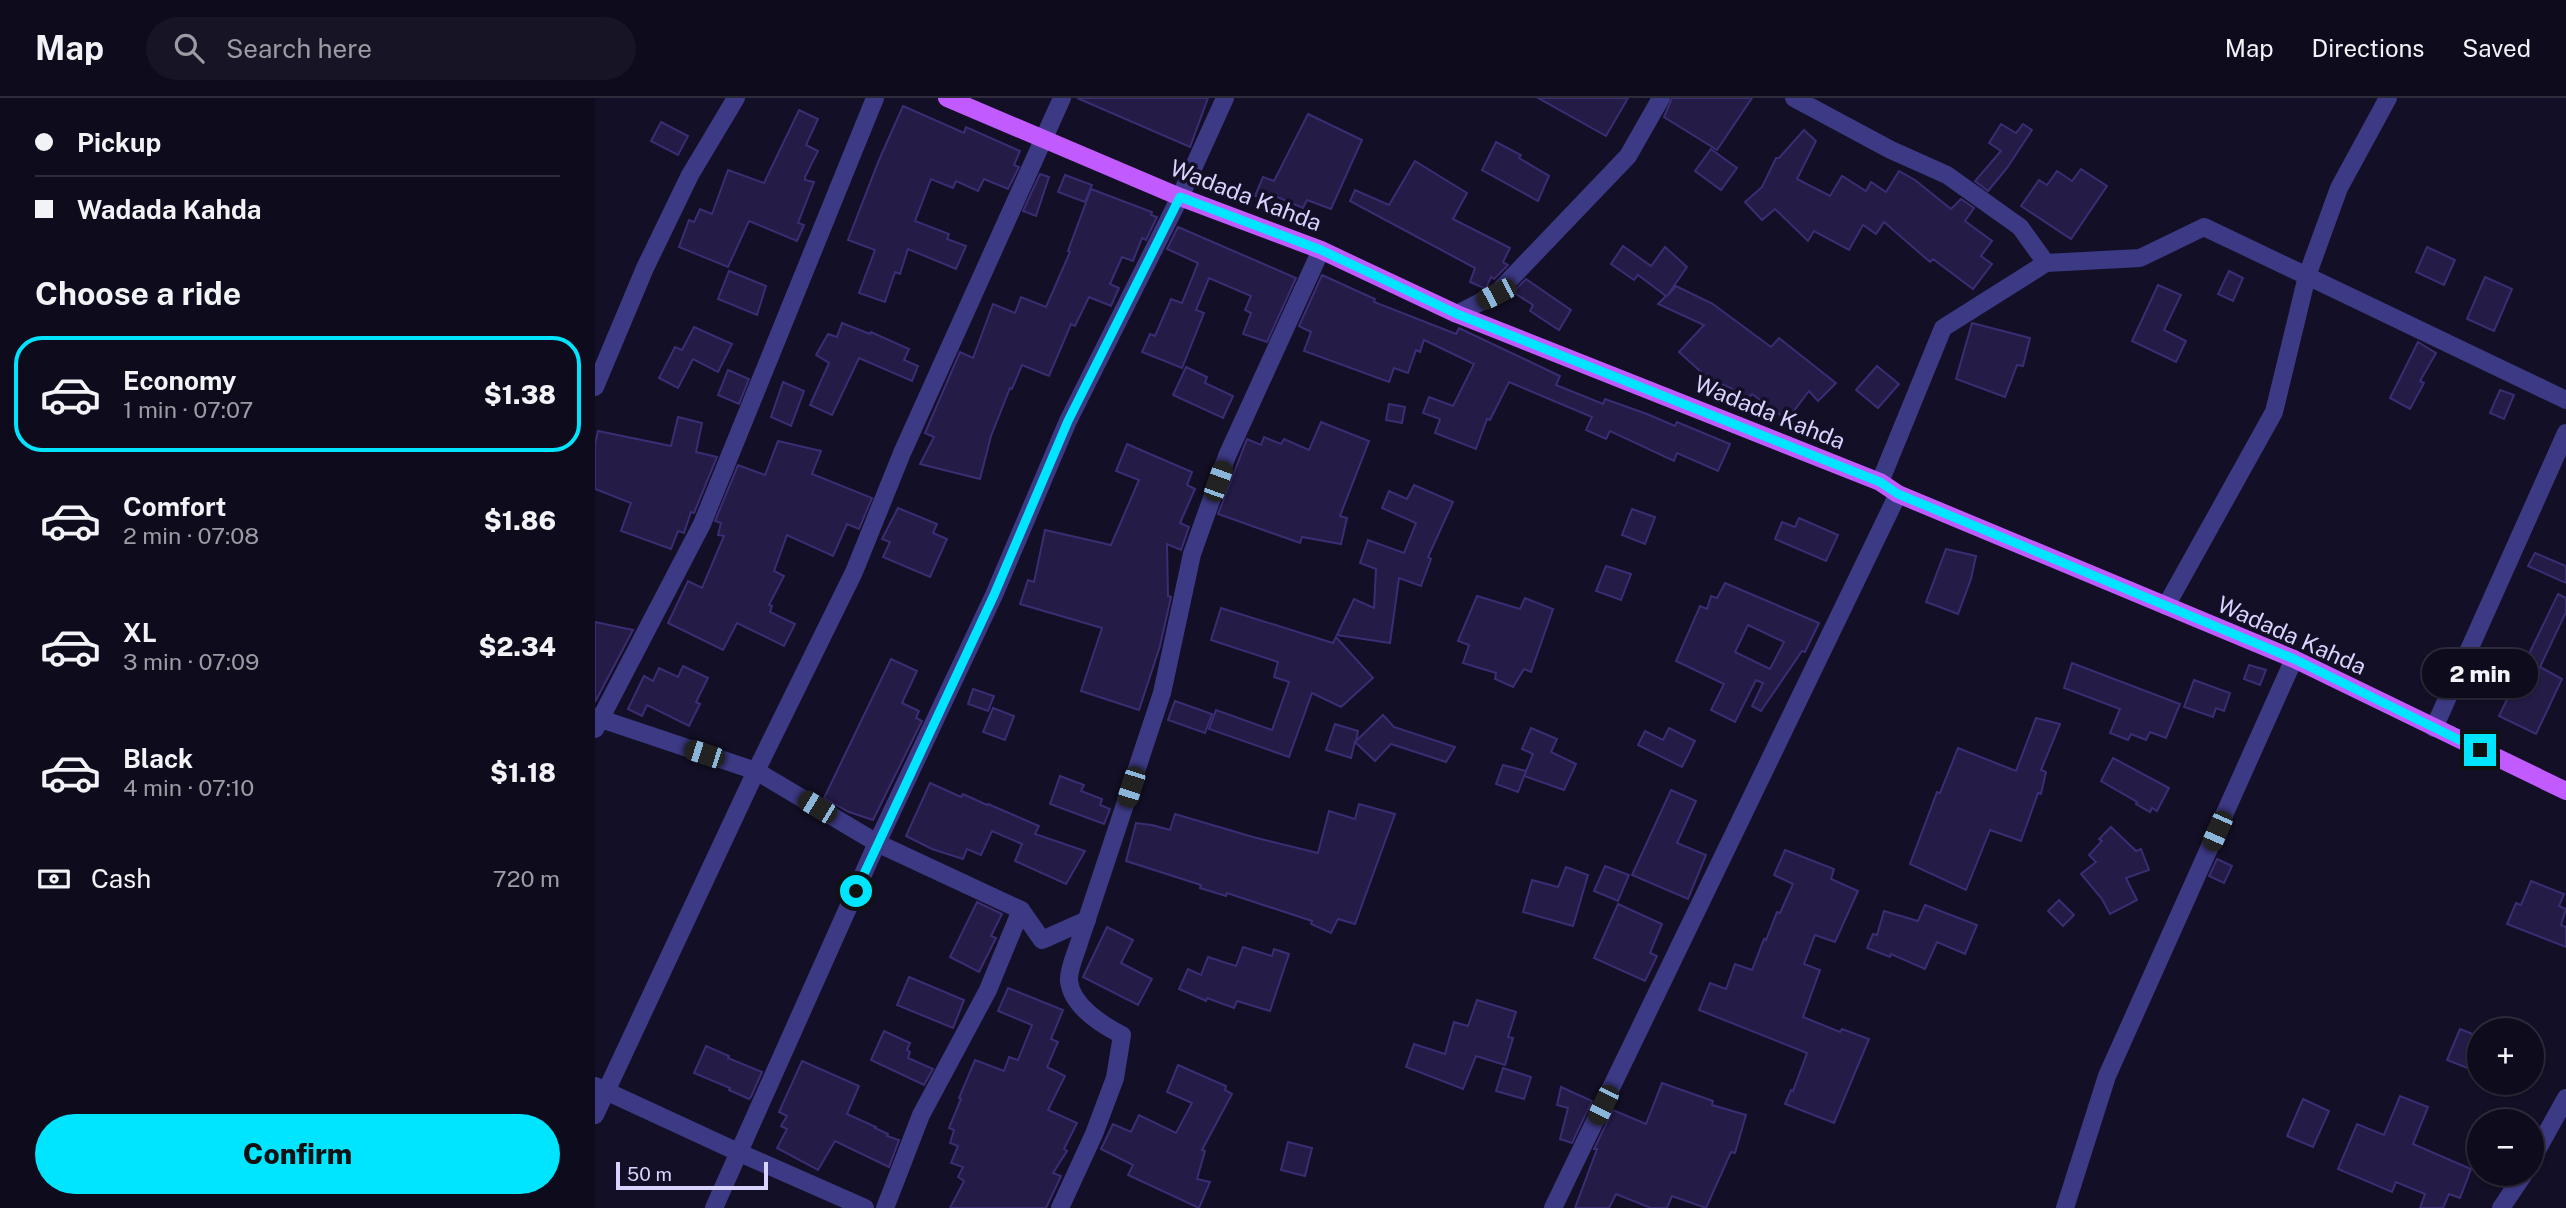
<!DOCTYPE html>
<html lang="en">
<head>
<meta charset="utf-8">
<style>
  :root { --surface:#0e0b1c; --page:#171425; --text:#f1f3f6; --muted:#9b9ba3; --line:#2e2b3b; --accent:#00e5ff }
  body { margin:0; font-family:"Public Sans",sans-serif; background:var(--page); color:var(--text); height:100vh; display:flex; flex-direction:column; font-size:26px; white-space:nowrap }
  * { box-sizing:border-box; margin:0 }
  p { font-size:23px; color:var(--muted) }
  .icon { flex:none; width:38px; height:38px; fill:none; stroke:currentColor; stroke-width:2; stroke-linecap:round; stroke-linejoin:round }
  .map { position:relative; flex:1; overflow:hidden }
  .panel { display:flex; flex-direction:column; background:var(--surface); width:595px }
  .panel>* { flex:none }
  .hud { display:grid; align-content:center; height:154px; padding:0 35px; background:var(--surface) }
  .fabs { position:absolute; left:1872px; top:920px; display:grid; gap:14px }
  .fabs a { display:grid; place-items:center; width:77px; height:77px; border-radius:50%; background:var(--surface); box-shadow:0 2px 5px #0004,0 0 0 2px var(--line); font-size:35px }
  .scale { position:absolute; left:21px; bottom:18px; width:152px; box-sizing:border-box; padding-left:7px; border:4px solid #d9d4ff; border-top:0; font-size:19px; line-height:24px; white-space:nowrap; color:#d9d4ff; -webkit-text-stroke:5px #130f26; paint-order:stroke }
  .end { position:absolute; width:32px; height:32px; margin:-16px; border:9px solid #00e5ff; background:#111; box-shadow:0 0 0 4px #111 }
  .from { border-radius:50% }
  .bubble { position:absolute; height:49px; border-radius:24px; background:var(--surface); box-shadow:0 2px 5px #0004,0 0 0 2px var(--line); font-size:23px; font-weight:800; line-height:49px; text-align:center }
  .car { position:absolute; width:21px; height:42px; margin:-21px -10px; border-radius:9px; box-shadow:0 0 5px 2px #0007; background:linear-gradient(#222 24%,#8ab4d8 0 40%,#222 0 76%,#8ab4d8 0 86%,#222 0) }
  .hud b { display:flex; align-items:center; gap:24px; height:66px; font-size:26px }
  .hud b+b { border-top:2px solid var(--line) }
  .hud i { width:18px; height:18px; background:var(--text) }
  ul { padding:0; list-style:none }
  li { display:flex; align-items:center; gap:21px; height:116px; margin:0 14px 10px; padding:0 21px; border:4px solid transparent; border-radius:28px }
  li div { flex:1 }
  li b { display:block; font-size:26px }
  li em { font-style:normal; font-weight:800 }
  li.active { border-color:var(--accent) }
  li>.icon { width:63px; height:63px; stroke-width:1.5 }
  h2 { padding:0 35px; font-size:32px; line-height:84px }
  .pay { display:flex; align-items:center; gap:18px; height:77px; padding:0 35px; font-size:26px }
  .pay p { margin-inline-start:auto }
  .primary-button { display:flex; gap:14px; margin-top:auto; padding:14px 35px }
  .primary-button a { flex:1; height:80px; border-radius:42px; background:var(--accent); color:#111; font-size:28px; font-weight:800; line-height:80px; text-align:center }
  header { display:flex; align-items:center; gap:42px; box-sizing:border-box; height:98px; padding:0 35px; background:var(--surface); border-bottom:2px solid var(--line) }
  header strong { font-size:33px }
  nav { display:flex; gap:38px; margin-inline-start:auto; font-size:24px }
  .search { width:490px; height:63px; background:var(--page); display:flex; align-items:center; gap:18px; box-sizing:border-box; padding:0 24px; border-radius:38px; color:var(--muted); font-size:26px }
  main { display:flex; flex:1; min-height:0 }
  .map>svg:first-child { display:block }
  .building { fill:#241b47; stroke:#3b2d73; stroke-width:2; fill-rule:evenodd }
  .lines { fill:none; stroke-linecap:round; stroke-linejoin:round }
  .minor { stroke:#3d3a85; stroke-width:18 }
  .major { stroke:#c25bff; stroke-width:18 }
  .route { stroke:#00e5ff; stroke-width:9 }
  .labels { text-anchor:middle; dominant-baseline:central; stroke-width:7; stroke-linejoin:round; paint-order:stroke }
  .street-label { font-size:23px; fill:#d9d4ff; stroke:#130f26 }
</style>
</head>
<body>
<header>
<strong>Map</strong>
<div class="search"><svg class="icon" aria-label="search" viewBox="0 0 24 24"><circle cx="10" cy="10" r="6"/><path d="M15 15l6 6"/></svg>Search here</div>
<nav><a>Map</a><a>Directions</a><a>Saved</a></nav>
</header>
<main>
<section class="panel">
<div class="hud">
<b><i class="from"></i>Pickup</b>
<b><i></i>Wadada Kahda</b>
</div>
<h2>Choose a ride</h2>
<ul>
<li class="active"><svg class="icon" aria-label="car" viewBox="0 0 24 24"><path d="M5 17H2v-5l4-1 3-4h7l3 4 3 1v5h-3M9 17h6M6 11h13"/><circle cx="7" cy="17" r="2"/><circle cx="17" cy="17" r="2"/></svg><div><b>Economy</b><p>1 min · 07:07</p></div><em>$1.38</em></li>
<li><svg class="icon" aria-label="car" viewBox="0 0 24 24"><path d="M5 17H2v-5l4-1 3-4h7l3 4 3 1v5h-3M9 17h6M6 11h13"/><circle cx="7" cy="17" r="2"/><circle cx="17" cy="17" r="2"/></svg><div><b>Comfort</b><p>2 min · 07:08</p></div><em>$1.86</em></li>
<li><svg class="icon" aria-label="car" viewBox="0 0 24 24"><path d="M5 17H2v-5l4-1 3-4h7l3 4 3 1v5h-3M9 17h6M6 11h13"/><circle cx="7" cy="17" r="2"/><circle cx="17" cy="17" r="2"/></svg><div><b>XL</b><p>3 min · 07:09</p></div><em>$2.34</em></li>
<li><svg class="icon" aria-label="car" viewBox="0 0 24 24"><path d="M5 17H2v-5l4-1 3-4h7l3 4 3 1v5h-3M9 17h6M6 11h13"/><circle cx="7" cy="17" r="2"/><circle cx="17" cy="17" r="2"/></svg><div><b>Black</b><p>4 min · 07:10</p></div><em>$1.18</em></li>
</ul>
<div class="pay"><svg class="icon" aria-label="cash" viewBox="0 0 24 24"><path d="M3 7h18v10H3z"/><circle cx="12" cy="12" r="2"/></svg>Cash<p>720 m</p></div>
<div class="primary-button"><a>Confirm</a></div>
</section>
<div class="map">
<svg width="1971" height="1110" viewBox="0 0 1971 1110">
  <rect width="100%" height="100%" fill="#130f26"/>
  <g class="building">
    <polygon points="482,0 613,0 595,49"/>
    <polygon points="943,0 1033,0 1011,38"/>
    <polygon points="1077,0 1157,0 1122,52 1069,19"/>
    <polygon points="308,8 369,35 371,29 425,53 419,67 424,69 413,91 389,81 383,93 361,83 358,90 336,81 320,123 354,136 352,141 371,148 361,171 313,151 305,176 300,174 290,204 264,195 280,152 253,142 284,62"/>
    <polygon points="204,12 223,21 211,47 223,53 210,79 210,82 219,84 203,125 209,127 202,143 154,123 133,169 84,149 94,122 99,124 105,111 117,116 133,72 169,85"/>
    <polygon points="713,16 767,42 736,111 712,102 708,110 680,98 677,105 660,98 668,79 679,83"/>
    <polygon points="66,24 93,38 83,57 56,43"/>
    <polygon points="1406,26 1421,35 1428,26 1437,32 1412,70 1393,93 1380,83 1406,53 1394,45"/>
    <polygon points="1209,32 1221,43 1202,81 1235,98 1247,78 1271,93 1276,84 1291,94 1304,73 1320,82 1356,111 1366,101 1379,110 1370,123 1397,143 1386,158 1397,166 1378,191 1338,161 1335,164 1289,124 1281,136 1268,127 1254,152 1219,133 1213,143 1180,111 1167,122 1150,104 1167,89 1181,60 1184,60"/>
    <polygon points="901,44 926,57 924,60 954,78 943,103 887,72"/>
    <polygon points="1116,51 1142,70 1126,92 1100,73"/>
    <polygon points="820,63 872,95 858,121 915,150 908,164 913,167 899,181 896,179 892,188 889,190 875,184 880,170 755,103 760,92 794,107"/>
    <polygon points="1486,71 1512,88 1476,141 1426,108 1444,82 1452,87 1462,73 1477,83"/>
    <polygon points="445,76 454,79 441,118 428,113"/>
    <polygon points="470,77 497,87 490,104 463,94"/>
    <polygon points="496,91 557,114 556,117 562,119 551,142 547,140 538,163 527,159 515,186 524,190 516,208 494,199 480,228 476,226 454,278 427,267 417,291 415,290 396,338 385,381 325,366 339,339 330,335 365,254 378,260 398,206 420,215 426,199 451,209 475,154 473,153"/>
    <polygon points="583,129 701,180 672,244 648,236 656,215 650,212 656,198 614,180 601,212 609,215 587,270 547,254 555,236 560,238 576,201 587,205 603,165 572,151"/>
    <polygon points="1028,148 1056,168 1070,149 1092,169 1072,198 1081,188 1118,206 1176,249 1184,240 1241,285 1223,303 1214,293 1192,322 1157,296 1151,303 1136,290 1104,277 1106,274 1084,254 1109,227 1063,206 1071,198 1043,177 1039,182 1016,166"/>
    <polygon points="1832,149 1860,162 1849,187 1821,174"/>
    <polygon points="134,173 171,188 162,217 123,201"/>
    <polygon points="1634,173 1648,180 1638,203 1623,196"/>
    <polygon points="727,177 780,201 779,204 861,236 864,230 965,278 961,287 1008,306 1010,301 1052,316 1080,328 1082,324 1135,346 1123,373 1082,355 1079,363 1015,333 1011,341 991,332 997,319 914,284 895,322 892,321 881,351 840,335 845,321 828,315 834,299 858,308 879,266 829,242 825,254 821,252 813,275 799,270 794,284 709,253 716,234 704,228"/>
    <polygon points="1890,179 1917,191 1899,233 1872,221"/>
    <polygon points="931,181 976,212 964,232 935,213 938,207 918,194"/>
    <polygon points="1563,187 1586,197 1569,232 1591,243 1581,264 1537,243"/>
    <polygon points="247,225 275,236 276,234 314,251 309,262 323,268 317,283 264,260 237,317 215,307 234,265 221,257 233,236 242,239"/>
    <polygon points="1377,225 1435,240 1428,268 1422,267 1410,299 1361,281"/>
    <polygon points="99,229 137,246 123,274 98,261 83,290 64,280 80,249 87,252"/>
    <polygon points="1823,244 1841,255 1825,283 1829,285 1815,311 1795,300"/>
    <polygon points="1282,268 1304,286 1283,310 1261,292"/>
    <polygon points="591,269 612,279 610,285 638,298 628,320 578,297"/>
    <polygon points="133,272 154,281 144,306 123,297"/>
    <polygon points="188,284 209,293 196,328 176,319"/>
    <polygon points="1905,292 1919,297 1909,321 1895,315"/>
    <polygon points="794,306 810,309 807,325 791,322"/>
    <polygon points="83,319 107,325 101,354 122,359 99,415 96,414 89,435 83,433 76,451 26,433 36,405 0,391 0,346 3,333 76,348"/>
    <polygon points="726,324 774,343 745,418 752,420 746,446 707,439 705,445 623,416 652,341 666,347 669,339 686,346 689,341 714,352"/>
    <polygon points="183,343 226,353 217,376 277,400 264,431 252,426 238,458 192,437 179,473 189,478 174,507 177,508 175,514 200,526 189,548 142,525 128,552 73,525 93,483 107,490 129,438 123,437 126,425 120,423 143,367 170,377"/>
    <polygon points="532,346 597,374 592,387 600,391 585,425 594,429 586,452 572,446 573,498 576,499 565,548 544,612 486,593 507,530 425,506 433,482 439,484 450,432 516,447 544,382 521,373"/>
    <polygon points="819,387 858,404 833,459 836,461 826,488 804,480 795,545 742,537 759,501 779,510 781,471 765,465 773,442 809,455 821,425 787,410 794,393 812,401"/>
    <polygon points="303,410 342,426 338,435 352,441 335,479 288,459 295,444 287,441"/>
    <polygon points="1037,411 1060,419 1050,446 1027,437"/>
    <polygon points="1204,420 1243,437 1231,463 1180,441 1187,424 1200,429"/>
    <polygon points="1351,451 1381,458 1376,481 1363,516 1331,504"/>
    <polygon points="1940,455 1971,468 1971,485 1933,468"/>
    <polygon points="1011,468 1036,476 1026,502 1001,493"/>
    <path d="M1130,485L1224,525L1210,554L1207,553L1166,613L1157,608L1168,585L1161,582L1140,624L1116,612L1129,586L1081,563L1105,508L1112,511L1116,498L1122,500ZM1153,527L1189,544L1175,571L1140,554Z"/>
    <polygon points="1963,496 1971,500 1971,514 1945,569 1967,581 1941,636 1904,618"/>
    <polygon points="882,498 925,511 930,500 958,511 936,574 929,571 918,589 900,581 901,575 868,565 874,547 863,543"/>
    <polygon points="626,510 738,545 741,539 778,580 746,609 717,595 694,659 614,631 621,612 677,632 694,584 679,579 683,564 616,542"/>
    <polygon points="0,524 38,532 0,604"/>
    <polygon points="296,561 322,573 307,605 324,613 321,620 327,623 278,722 254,714 229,700"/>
    <polygon points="1477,565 1585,606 1571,640 1555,634 1551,642 1536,636 1533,642 1515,635 1525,611 1469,590"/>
    <polygon points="1654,567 1671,572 1665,587 1649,581"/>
    <polygon points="88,568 113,580 101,604 105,606 94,628 52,607 47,618 33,611 49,578 58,583 64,570 83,579"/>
    <polygon points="1599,582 1635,595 1629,613 1621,610 1618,619 1589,609"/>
    <polygon points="378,591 399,598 393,613 373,606"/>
    <polygon points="580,603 617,616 610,635 573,622"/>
    <polygon points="398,610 419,618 410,642 388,634"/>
    <polygon points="788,617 799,629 860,649 851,664 796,646 780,663 760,644 756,660 731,652 740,626 763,633 761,643"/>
    <polygon points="1441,620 1465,626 1446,672 1451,674 1446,696 1443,695 1426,743 1395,732 1371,792 1315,766 1342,694 1345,695 1363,650 1421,673"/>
    <polygon points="936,630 962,641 956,654 981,666 969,692 929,678 938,656 927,651"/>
    <polygon points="1074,630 1100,643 1087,669 1043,647 1050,633 1068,642"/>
    <polygon points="1518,660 1574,690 1562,713 1557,710 1555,714 1541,706 1542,704 1506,683"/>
    <polygon points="908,667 931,673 923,694 901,686"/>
    <polygon points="465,678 489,687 486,693 507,701 505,707 515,711 509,726 455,706"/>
    <polygon points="335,685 366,699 368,696 392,707 393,706 444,728 440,736 490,753 471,786 420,763 427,746 397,733 386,757 372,751 368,761 337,751 311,738"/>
    <polygon points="1076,692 1101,703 1082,745 1111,757 1093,801 1037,777"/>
    <polygon points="764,706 800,716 760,826 743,821 736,835 716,826 717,823 632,795 631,798 605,790 606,787 531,763 541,725 557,727 575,732 580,716 658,739 723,755 734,713 760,721"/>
    <polygon points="1516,729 1541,753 1546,751 1554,772 1531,780 1542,802 1515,816 1507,801 1486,776 1501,764 1494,757 1507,743 1504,741"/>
    <polygon points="1190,752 1239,771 1236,781 1263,793 1240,844 1220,837 1209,866 1225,872 1208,919 1245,934 1247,931 1274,941 1239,1025 1190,1006 1196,992 1198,993 1212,955 1104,912 1115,885 1131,891 1140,866 1157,872 1169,841 1171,842 1182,814 1185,815 1198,786 1179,777"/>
    <polygon points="1622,761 1637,768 1629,785 1614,778"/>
    <polygon points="1010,768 1034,777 1023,803 999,793"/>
    <polygon points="971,769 993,777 978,828 928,814 937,782 963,789"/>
    <polygon points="1936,783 1969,796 1964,808 1971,811 1966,827 1971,829 1971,849 1912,826 1921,805 1926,807"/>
    <polygon points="1464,802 1479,817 1468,828 1453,813"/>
    <polygon points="382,804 407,816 396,838 401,840 384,874 355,859"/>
    <polygon points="1023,806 1067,826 1055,855 1062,858 1050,883 999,860"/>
    <polygon points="1330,807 1382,827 1370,856 1342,844 1330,871 1296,856 1295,859 1272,850 1278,836 1282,837 1289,813 1323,823"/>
    <polygon points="512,829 538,842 526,865 557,881 543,907 488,879"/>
    <polygon points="648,849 677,858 679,851 694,856 675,913 642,903 639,910 612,900 611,903 584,891 593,871 606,877 613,859 641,868"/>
    <polygon points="314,879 369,902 358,930 302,907"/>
    <polygon points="413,890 468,912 456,941 463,944 452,969 470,978 453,1012 482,1025 469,1051 472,1053 458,1075 466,1078 451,1110 355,1110 369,1083 363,1079 368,1069 356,1065 363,1048 355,1045 359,1032 354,1030 366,1001 364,1000 380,962 409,973 414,959 423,962 437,927 403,913"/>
    <polygon points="882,902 921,914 913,939 918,940 910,967 881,958 868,991 811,969 819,946 850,956 859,924 873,928"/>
    <polygon points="1865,931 1885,939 1885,975 1852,962"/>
    <polygon points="289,933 315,945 312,952 315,954 313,960 338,971 329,987 276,962"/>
    <polygon points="111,948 134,958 133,960 167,974 156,999 154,1001 134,992 135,990 99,975"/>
    <polygon points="207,963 264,988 252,1016 281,1029 280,1030 293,1036 292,1038 304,1042 294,1069 240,1043 223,1072 182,1050 192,1031 186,1028 192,1018 184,1014"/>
    <polygon points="583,967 631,988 630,992 637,996 607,1052 610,1053 602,1081 615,1084 604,1110 533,1077 538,1067 506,1051 518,1026 536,1034 544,1017 581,1035 597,1005 572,994"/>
    <polygon points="908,970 936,979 929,1001 901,993"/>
    <polygon points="1067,985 1118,1003 1117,1007 1151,1017 1140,1055 1136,1054 1111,1110 1077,1098 1072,1110 1056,1110 1021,1096 1014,1110 980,1110 1002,1051 999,1051 1018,1012 1051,1026"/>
    <polygon points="966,989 997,1003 977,1045 965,1041 973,1010 962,1007"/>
    <polygon points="1805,998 1833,1009 1818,1046 1876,1071 1865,1100 1854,1096 1848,1110 1825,1110 1830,1096 1801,1084 1797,1094 1743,1071 1762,1026 1789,1037"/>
    <polygon points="1708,1001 1734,1013 1718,1049 1692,1038"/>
    <polygon points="693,1044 717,1050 710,1078 686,1072"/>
  </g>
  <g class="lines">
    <g class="minor">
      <polyline points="1199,0 1296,52 1352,77 1425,129 1451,165"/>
      <polyline points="862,216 901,196 1033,58 1066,0"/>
      <polyline points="0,289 50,170 95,77 141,0"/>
      <polyline points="1285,384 1348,230 1451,165 1545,160 1609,129 1712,178 1744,90 1793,0"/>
      <polyline points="1571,508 1679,314 1712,178 1971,302"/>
      <polyline points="0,619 161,673 282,745 426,812"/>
      <polyline points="1839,630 1971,335"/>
      <polyline points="0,631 107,426 280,0"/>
      <polyline points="0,988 145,1055 270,1110"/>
      <polyline points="0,1017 161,673 259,474 307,355 467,0"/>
      <polyline points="1937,1061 1971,1000"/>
      <polyline points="119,1110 282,745 399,497 473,323 585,99 630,0"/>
      <polyline points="290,1110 326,1017 393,892 426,812 447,842 492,822"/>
      <path d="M465,1110L499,1036L520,980L527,937C507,927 477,908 474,883C473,872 481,855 484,845L567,595L597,456L632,358L726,152"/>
      <polyline points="958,1110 1303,396"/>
      <polyline points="1470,1110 1512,978 1699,561"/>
      <polyline points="1906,1110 1929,1076"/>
    </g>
    <polyline class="major" points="352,0 585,99 726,152 862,216 1285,384 1303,396 1699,561 1971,693"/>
  </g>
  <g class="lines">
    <polyline class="route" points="261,793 399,497 473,323 585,99 726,152 862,216 1285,384 1303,396 1699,561 1885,652"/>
  </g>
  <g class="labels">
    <g class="street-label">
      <text transform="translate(651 97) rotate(21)">Wadada Kahda</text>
      <text transform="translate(1175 314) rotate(22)">Wadada Kahda</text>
      <text transform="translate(1697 537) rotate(24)">Wadada Kahda</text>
    </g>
  </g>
</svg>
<div class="fabs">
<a>+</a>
<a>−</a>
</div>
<div class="scale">50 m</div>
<i class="end from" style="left:261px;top:793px"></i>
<i class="end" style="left:1885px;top:652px"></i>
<div class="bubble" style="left:1827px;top:551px;width:116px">2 min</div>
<i class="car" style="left:901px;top:196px;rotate:243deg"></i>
<i class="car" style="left:623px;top:383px;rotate:20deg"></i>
<i class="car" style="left:109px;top:656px;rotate:288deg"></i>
<i class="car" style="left:536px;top:689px;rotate:198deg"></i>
<i class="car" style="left:222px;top:709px;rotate:301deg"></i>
<i class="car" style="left:1622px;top:733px;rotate:204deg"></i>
<i class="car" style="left:1008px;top:1007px;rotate:206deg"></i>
</div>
</main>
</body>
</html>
